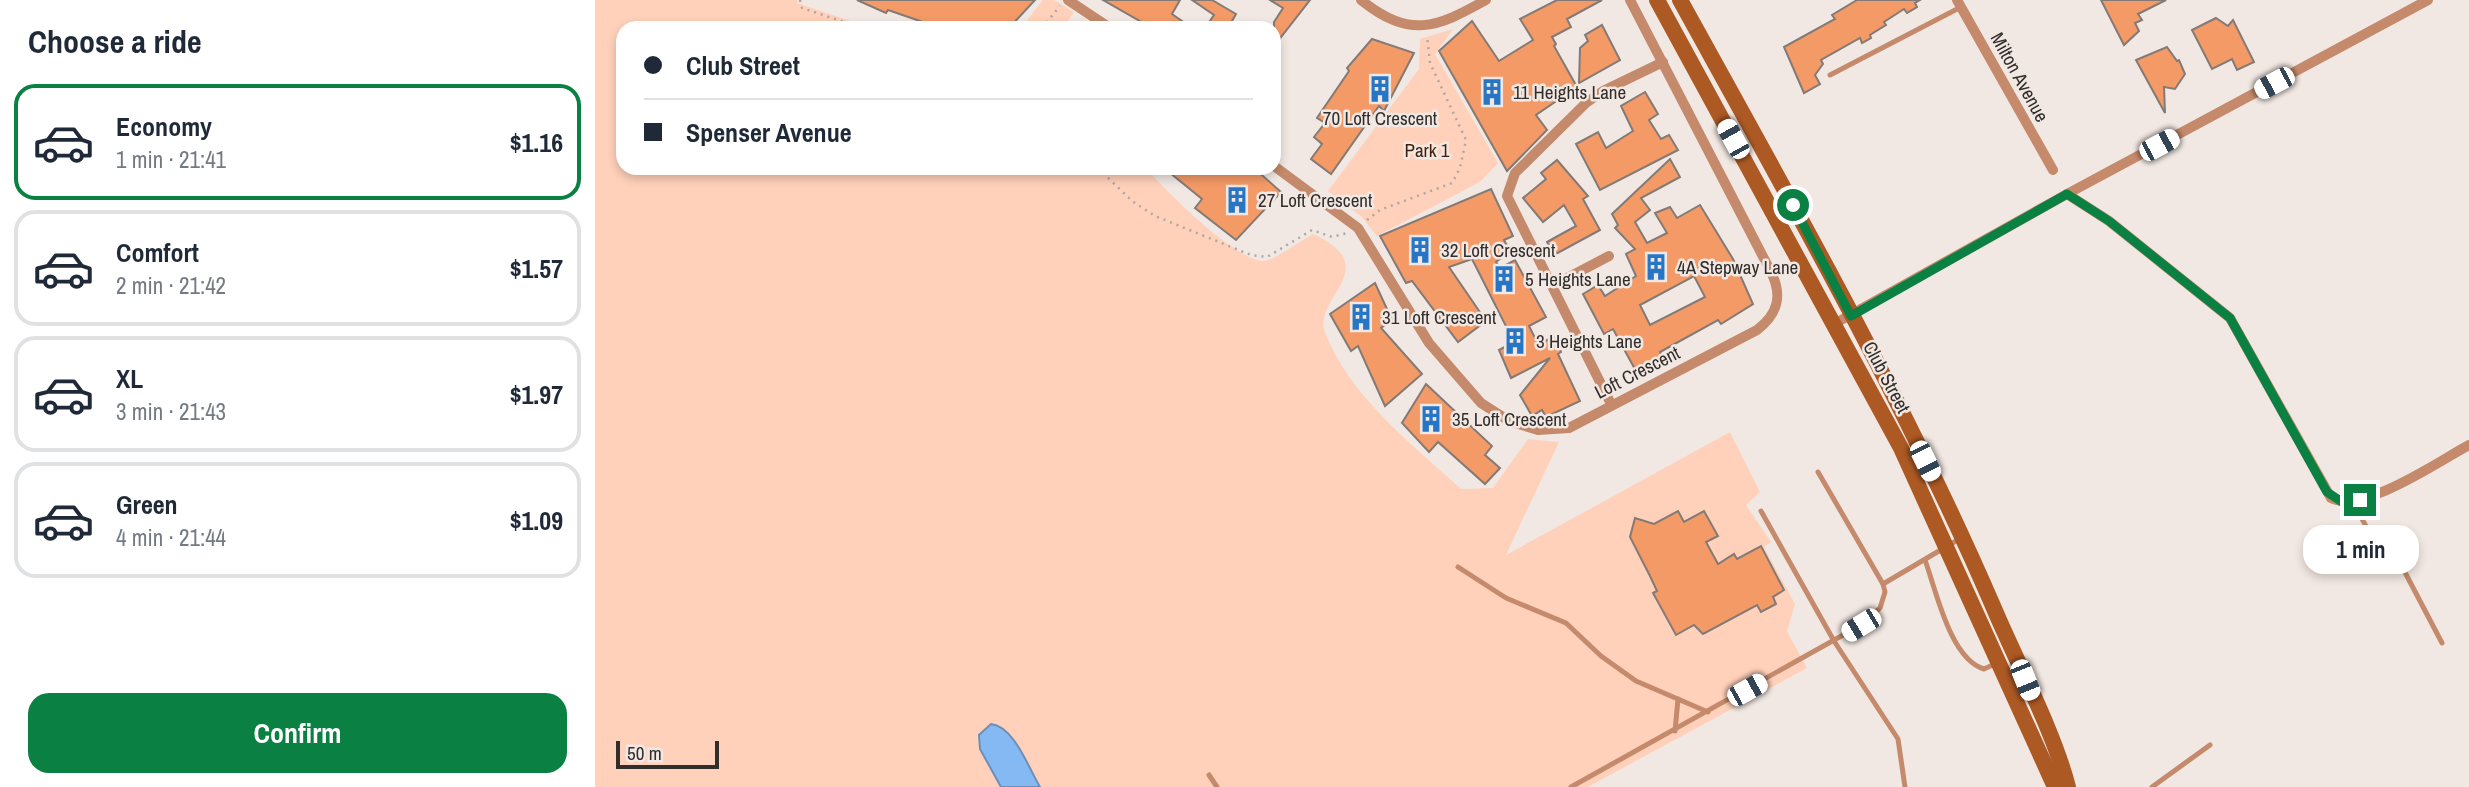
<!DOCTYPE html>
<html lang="en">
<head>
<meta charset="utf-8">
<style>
  :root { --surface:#fff; --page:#f6f6f7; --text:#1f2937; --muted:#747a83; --line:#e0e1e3; --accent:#0b8043 }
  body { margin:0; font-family:"Archivo Narrow",sans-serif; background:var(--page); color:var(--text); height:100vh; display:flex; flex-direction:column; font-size:26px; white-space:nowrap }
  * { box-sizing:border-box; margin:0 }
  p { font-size:23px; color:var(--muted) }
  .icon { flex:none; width:38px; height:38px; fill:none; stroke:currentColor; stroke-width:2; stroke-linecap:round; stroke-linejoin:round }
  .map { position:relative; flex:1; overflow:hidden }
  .details { display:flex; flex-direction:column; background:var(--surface); width:595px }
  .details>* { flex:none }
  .guide { position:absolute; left:21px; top:21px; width:665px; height:154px; border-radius:21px; box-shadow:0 4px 10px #0003; display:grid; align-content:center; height:154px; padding:0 28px; background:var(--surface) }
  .scale { position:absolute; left:21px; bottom:18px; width:103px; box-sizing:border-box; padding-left:7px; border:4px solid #302d2b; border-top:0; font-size:19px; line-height:24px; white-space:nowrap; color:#302d2b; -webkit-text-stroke:5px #f2e8e3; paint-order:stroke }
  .end { position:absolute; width:32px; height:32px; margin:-16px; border:9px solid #0b8043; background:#fff; box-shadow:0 0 0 4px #fff }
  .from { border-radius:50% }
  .bubble { position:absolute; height:49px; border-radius:21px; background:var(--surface); box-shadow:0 4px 10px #0003; font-size:23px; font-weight:700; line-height:49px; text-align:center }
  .car { position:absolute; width:21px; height:42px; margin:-21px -10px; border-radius:9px; box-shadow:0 0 5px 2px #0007; background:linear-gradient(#fff 24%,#345 0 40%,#fff 0 76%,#345 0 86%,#fff 0) }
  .guide b { display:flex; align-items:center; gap:24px; height:66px; font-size:26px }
  .guide b+b { border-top:2px solid var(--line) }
  .guide i { width:18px; height:18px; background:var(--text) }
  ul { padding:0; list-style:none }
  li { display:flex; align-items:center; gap:21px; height:116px; margin:0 14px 10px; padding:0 14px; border:4px solid var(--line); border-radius:21px }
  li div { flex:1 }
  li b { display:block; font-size:26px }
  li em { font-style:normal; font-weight:700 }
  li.active { border-color:var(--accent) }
  li>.icon { width:63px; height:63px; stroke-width:1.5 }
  h2 { padding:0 28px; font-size:32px; line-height:84px }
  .action { display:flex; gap:14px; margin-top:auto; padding:14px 28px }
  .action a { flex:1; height:80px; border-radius:21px; background:var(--accent); color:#fff; font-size:28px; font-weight:700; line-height:80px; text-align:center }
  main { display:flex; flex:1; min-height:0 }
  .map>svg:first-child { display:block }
  .green { fill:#ffd1ba }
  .water { fill:#85b9f4; stroke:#6c8fb8; stroke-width:2 }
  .building { fill:#f49a67; stroke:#837a76; stroke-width:2; fill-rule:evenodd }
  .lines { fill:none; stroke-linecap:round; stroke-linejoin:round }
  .path { stroke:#aea7a3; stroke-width:2.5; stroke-dasharray:2 5; stroke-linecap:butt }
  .service { stroke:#c48a6b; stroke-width:5 }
  .minor { stroke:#c48a6b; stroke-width:10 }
  .secondary { stroke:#ac5924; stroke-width:16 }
  .route { stroke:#0b8043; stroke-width:9 }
  .labels { text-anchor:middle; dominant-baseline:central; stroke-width:5; stroke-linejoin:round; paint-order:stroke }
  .street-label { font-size:19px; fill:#302d2b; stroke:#f2e8e3 }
  .poi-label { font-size:19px; fill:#302d2b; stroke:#f2e8e3; text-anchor:start }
  .park-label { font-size:19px; fill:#43200b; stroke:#f2e8e3 }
</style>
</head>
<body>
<main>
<section class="details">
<h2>Choose a ride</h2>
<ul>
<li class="active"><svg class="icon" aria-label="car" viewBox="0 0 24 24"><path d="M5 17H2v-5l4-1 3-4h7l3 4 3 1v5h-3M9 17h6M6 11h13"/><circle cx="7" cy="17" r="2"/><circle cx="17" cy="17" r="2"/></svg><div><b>Economy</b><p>1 min · 21:41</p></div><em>$1.16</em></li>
<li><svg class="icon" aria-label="car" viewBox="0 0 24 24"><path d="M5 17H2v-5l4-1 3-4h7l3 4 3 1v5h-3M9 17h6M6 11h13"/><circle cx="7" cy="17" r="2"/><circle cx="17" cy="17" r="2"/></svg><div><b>Comfort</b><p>2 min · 21:42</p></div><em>$1.57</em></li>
<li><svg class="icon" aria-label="car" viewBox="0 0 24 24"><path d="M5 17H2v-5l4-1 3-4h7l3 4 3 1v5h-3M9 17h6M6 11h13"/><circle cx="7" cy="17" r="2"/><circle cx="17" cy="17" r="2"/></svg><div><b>XL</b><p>3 min · 21:43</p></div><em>$1.97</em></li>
<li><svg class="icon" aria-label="car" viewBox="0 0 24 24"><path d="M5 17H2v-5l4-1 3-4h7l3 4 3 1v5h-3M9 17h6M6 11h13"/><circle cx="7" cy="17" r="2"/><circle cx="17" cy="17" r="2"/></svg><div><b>Green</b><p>4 min · 21:44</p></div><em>$1.09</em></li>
</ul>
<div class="action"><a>Confirm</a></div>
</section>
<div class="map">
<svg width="1874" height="787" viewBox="0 0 1874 787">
  <rect width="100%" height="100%" fill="#f2e8e3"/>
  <g class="green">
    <path d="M0,0H202V3L276,28H28V168H551C570,190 641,262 670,261C679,260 707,240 718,234C791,267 717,299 730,332C755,397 816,443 866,489L898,488L933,439L964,442L911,555L1135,432L1165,492L1151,505L1176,542L1169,547L1200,604L1192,631L1212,668L993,787H0Z"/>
    <polygon points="448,0 459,0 479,12 468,28 426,28"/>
    <polygon points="858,29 840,54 903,163 885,182 782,236 767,217 733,191 824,69 825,39"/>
  </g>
  <path class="water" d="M396,724C419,726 434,769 445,787H406L385,749L384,735Z"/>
  <g class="building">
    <polygon points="262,0 440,0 414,28 345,28 293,10 291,13"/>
    <polygon points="508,0 585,0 577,14 597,28 557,28"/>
    <polygon points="597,0 617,0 641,14 633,28 610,28 619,15"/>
    <polygon points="675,0 715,0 679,46 679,22 688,8"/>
    <polygon points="962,0 1007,0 972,19 976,27 957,37 961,44 959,46 982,87 941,115 952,130 912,171 844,51 877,21 904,61 938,40 925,19"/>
    <polygon points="1262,0 1325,0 1320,3 1322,7 1312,13 1309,9 1289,22 1291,25 1275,35 1276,38 1267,43 1265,38 1226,60 1228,64 1220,75 1225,84 1209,93 1189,47 1240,19 1237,15"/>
    <polygon points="1506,0 1571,0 1543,14 1547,20 1540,23 1544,31 1529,45"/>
    <polygon points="1621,18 1633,26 1638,20 1659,62 1642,70 1637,59 1617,69 1597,30"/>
    <polygon points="1007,25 1025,60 984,83 985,48 993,41 990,35"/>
    <polygon points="777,39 819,53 789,111 784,106 736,174 716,159 727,144 719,137 730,123 722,118 754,71 752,68"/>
    <polygon points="1572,47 1582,61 1584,60 1590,74 1580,89 1569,87 1570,113 1541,60"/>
    <polygon points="1050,92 1063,114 1054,120 1066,139 1074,135 1083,150 1005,190 981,144 1003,132 1011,148 1038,131 1026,106"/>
    <path d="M1075,159L1085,177L1046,198L1055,210L1040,222L1052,243L1072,233L1060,213L1075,207L1082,218L1105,205L1138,259L1158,304L1126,324L1123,320L1065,352L1067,356L1041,371L1018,329L1009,334L988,294L1003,285L1010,296L1041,276L1031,254L1040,249L1020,228L1023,225L1017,214ZM1099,276L1110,297L1055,325L1045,305Z"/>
    <polygon points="962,160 993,196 988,199 1005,230 959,255 952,242 981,226 969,205 948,222 928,198 951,179 946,173"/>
    <polygon points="569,168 659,168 686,192 641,240 600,208 607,199"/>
    <polygon points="896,189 918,236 909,240 915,251 901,262 905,268 920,260 951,317 934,326 943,344 959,337 966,352 963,354 985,401 951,417 947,410 937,416 925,395 955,358 916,378 904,350 919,342 877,259 854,267 891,321 863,342 817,281 811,283 785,236"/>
    <polygon points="780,283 797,320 786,328 827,374 790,406 763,346 756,351 735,314"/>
    <polygon points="831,384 897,446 890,455 905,468 890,484 843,442 834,452 807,423"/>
    <polygon points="1083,511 1089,522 1109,511 1123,536 1111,542 1123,564 1139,554 1142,559 1166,546 1189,590 1178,597 1181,604 1166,612 1162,605 1108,634 1099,625 1081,635 1058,593 1062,591 1055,576 1035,537 1040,518 1059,524"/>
  </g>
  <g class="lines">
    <g class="path">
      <polyline points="205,0 207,8 267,28"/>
      <polyline points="447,28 465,6"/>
      <polyline points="503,168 537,201 560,216 656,255 672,257 717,230 737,237 752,233"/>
      <polyline points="772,220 785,210 857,183 865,168 871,140 835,63 832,36"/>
    </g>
    <g class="service">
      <polyline points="1235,75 1366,7"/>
      <polyline points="1758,502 1773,530 1787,532 1792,538 1847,643"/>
      <polyline points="1166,511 1239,641 1303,739 1310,787"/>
      <path d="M1330,560C1341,590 1355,659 1389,669L1402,663"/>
      <polyline points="863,567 911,598 971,623 1006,656 1041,681 1113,712"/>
      <polyline points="1288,584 1366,538"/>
      <polyline points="1080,731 1083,699"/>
      <polyline points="614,775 622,787"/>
      <polyline points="976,787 1266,625 1285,608 1290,592 1288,584 1223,472"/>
      <polyline points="1557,787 1615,745"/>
    </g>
    <g class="minor">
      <polyline points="473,0 515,28"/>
      <path d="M766,0C815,39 841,28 891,0"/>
      <polyline points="1362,0 1458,170"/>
      <path d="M679,166L763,228L834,343L886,403L914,421L943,430L974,428L1162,330C1183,314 1188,296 1176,272L1035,0"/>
      <path d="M1472,194L1514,221L1635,318L1736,498C1768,514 1844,461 1874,445"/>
      <polyline points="957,286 1014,256"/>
      <polyline points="1239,324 1472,194 1833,0"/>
      <polyline points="1016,404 912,196 920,173 991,103 1008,91 1068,62"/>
    </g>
    <g class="secondary">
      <polyline points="1062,0 1306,448 1460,787"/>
      <path d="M1085,0C1195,199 1308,398 1398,606C1422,663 1458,729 1473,787"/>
    </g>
  </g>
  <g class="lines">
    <polyline class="route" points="1198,205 1256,316 1472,194 1514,221 1635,318 1732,492 1747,502 1765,500"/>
  </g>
  <defs>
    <symbol id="building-bare" viewBox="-9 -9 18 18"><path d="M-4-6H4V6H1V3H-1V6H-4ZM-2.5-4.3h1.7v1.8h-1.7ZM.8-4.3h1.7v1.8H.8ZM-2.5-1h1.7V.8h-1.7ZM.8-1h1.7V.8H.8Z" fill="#2776c5" stroke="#f2e8e3" stroke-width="2.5" paint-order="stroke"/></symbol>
  </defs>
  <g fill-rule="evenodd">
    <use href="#building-bare" x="766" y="70" width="38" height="38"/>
    <use href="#building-bare" x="878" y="73" width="38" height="38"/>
    <use href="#building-bare" x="623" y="181" width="38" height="38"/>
    <use href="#building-bare" x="806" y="231" width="38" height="38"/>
    <use href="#building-bare" x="1042" y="248" width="38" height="38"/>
    <use href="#building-bare" x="890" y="260" width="38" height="38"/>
    <use href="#building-bare" x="747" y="298" width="38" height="38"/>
    <use href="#building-bare" x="901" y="322" width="38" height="38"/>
    <use href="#building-bare" x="817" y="400" width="38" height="38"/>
  </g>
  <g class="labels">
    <g class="street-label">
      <text transform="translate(1425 77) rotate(61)">Milton Avenue</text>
      <text transform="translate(1042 372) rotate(-27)">Loft Crescent</text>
      <text transform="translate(1292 377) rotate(62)">Club Street</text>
    </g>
    <g class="poi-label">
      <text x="918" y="92">11 Heights Lane</text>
      <text x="785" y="118" text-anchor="middle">70 Loft Crescent</text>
      <text x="663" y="200">27 Loft Crescent</text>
      <text x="846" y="250">32 Loft Crescent</text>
      <text x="1082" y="267">4A Stepway Lane</text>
      <text x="930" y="279">5 Heights Lane</text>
      <text x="787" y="317">31 Loft Crescent</text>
      <text x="941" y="341">3 Heights Lane</text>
      <text x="857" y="419">35 Loft Crescent</text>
    </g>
    <g class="park-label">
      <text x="832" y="150">Park 1</text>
    </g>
  </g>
</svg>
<div class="scale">50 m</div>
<i class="end from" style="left:1198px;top:205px"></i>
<i class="end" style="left:1765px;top:500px"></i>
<div class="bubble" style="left:1708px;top:525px;width:116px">1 min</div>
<i class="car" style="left:1679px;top:83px;rotate:242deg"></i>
<i class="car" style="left:1138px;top:139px;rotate:331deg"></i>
<i class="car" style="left:1564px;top:145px;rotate:62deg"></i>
<i class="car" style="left:1330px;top:461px;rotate:154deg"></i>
<i class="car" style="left:1266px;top:625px;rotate:239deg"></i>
<i class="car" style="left:1430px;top:680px;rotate:158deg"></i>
<i class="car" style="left:1152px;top:690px;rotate:61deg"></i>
<div class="guide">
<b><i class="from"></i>Club Street</b>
<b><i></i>Spenser Avenue</b>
</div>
</div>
</main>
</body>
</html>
